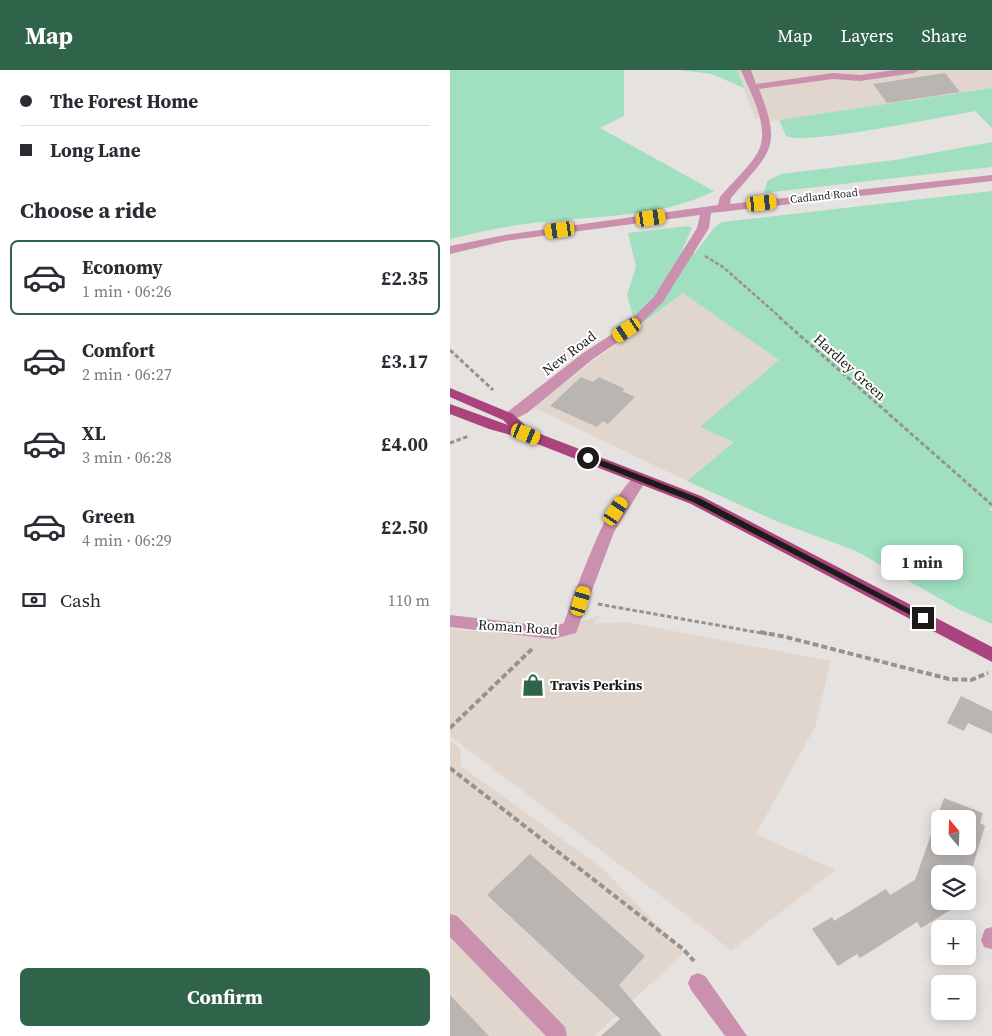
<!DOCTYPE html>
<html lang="en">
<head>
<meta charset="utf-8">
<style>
  :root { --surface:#fff; --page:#f7f7f7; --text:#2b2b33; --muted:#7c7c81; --line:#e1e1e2; --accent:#30644a }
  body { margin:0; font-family:"Source Serif 4",serif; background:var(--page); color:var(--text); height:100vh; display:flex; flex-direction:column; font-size:19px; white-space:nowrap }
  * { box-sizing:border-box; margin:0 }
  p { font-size:16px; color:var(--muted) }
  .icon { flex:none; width:28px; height:28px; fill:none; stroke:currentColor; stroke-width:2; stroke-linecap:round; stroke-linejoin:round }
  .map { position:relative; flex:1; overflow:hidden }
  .side { display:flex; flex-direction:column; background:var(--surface); width:450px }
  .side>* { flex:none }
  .banner { display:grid; align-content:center; height:110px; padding:0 20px; background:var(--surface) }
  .needle { width:32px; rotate:341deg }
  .tools { position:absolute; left:481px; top:740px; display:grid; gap:10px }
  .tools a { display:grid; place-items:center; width:45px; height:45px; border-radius:8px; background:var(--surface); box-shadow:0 2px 12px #0003; font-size:25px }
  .end { position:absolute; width:22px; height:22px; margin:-11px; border:6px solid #1c1b1a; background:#fff; box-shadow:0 0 0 2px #fff }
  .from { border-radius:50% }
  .bubble { position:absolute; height:35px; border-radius:8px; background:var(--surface); box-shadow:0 2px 12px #0003; font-size:16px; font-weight:700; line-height:35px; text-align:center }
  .car { position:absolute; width:15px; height:30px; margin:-15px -8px; border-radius:6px; box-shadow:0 0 4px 1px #0007; background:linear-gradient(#f5c518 24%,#345 0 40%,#f5c518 0 76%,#345 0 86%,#f5c518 0) }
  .banner b { display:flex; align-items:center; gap:18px; height:48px; font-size:19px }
  .banner b+b { border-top:1px solid var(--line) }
  .banner i { width:12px; height:12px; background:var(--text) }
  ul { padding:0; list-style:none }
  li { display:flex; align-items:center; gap:15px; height:75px; margin:0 10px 8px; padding:0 10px; border:2px solid transparent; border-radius:8px }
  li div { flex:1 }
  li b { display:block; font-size:19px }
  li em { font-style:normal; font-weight:700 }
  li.current { border-color:var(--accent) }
  li>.icon { width:45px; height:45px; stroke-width:1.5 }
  h2 { padding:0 20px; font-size:22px; line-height:60px }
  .pay { display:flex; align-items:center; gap:12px; height:55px; padding:0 20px; font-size:19px }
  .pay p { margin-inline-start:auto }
  .action { display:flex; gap:10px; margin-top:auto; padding:10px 20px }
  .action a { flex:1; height:58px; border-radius:8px; background:var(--accent); color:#fff; font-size:20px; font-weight:700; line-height:58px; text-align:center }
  header { display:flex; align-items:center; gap:30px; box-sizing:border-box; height:70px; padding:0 25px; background:var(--accent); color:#fff }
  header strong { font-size:24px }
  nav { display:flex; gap:28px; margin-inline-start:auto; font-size:18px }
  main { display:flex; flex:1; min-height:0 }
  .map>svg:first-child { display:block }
  .built { fill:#e0d6ce }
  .green { fill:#a0e0c1 }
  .building { fill:#b9b5b2; fill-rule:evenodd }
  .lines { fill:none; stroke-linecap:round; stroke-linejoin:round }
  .path-far2 { stroke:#959290; stroke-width:2.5; stroke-dasharray:4 2; stroke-linecap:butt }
  .path-far1 { stroke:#959290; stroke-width:3; stroke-dasharray:4.5 2.5; stroke-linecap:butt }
  .path { stroke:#959290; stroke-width:4; stroke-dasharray:6 3; stroke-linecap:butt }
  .minor { fill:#ca90ad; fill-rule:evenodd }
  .major { fill:#ab437e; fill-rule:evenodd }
  .route { fill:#1c1b1a }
  .labels { text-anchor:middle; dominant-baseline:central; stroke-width:4; stroke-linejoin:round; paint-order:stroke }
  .far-street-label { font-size:11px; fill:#1c1b1a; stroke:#fff }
  .street-label { font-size:14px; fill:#1c1b1a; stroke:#fff }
  .poi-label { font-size:14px; font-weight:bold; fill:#1c1b1a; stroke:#fff; text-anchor:start }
</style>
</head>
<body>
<header>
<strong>Map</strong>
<nav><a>Map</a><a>Layers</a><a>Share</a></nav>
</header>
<main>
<section class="side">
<div class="banner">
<b><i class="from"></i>The Forest Home</b>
<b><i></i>Long Lane</b>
</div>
<h2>Choose a ride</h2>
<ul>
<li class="current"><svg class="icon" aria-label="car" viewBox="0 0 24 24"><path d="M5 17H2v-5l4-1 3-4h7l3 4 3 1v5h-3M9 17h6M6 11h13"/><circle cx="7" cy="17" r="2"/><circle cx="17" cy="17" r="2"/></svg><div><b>Economy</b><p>1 min · 06:26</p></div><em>£2.35</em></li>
<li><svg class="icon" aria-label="car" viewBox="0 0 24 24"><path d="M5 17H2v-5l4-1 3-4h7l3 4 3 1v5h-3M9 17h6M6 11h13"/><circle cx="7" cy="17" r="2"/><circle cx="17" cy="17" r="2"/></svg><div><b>Comfort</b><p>2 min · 06:27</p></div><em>£3.17</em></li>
<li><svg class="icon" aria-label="car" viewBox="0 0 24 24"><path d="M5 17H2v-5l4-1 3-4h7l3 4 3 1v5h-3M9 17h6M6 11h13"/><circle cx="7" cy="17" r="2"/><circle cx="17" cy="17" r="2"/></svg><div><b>XL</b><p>3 min · 06:28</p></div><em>£4.00</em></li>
<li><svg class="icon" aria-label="car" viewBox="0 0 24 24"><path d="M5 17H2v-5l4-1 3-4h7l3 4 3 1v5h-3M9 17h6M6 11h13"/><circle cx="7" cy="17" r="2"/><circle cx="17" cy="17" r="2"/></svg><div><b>Green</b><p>4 min · 06:29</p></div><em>£2.50</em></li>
</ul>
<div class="pay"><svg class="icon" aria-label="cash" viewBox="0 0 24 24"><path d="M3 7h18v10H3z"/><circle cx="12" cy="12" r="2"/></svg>Cash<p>110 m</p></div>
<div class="action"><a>Confirm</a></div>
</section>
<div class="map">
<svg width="542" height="966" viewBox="0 0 542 966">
  <rect width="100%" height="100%" fill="#e6e2df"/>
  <g class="built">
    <polygon points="287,0 542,0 542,18 316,52 315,48 305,49"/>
    <polygon points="233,223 378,312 237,411 83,337"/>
    <polygon points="151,545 144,554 176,552 381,591 365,657 306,764 385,800 281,881 261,864 0,666 0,559 86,566"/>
    <polygon points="0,671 10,678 11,696 152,798 234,883 144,966 0,966"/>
  </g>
  <g class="green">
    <path d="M0,0H174V46L150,58L264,121C207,150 137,145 75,154C50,157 25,163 0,169Z"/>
    <polygon points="229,0 287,0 294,18 262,4"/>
    <path d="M542,18V58L525,41C497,46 353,76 336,66L329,50Z"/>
    <polygon points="542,72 542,97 314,123 317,111 331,104 445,90"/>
    <polygon points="542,121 542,438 539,438 542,442 542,554 508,539 406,481 326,451 237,411 284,372 250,357 329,290 233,223 190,255 185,253 177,225 186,197 178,163 238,156 242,158 231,183 245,183 264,158 272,152"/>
  </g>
  <g class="building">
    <polygon points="495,3 510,22 437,33 423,14"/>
    <polygon points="131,307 143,312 149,307 175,319 172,321 185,327 158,354 153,351 147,357 100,336"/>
    <polygon points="511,626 542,641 542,664 518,653 514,661 497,653"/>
    <path d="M494,728L533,743L530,753L535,756L522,799L516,797L513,804H483L490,813V831H503L507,836L471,858L467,852L410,888L407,884L388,896L362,859L382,847L384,851L436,819L440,825L465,810ZM490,749H518V776H490Z"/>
    <polygon points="80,784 195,886 169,915 212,966 151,966 170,949 37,825"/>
    <polygon points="0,925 39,966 0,966"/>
  </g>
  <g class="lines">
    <polyline class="path-far2" points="255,186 273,197 331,248"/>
    <g class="path-far1">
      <polyline points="329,247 542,435"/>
      <polyline points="0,280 43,320"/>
      <polyline points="0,373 19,366"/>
      <polyline points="148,534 317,564"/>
    </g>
    <g class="path">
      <polyline points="310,562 336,567 499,609 521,610 538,603"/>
      <polyline points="0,658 82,579"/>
      <polyline points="0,698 233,879 244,891"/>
    </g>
    <g class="minor">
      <path d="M291,0H301L306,14L383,3L410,5L444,0H469L464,3L410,11L383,9L309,19C333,80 320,81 281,128L280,134L542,105V111L261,143L259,158L213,232L181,263L143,289L77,343L63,350H53L51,347L133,283L173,257L204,227L247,158L250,145L55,171L0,184V176L55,165L268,135L270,127C282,112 299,98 308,82C321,57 300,23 291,0Z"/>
      <path d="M190,404L197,409L164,462L126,563L103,569L0,557V545L103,557L114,553C124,525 163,412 190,404Z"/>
      <polygon points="0,844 7,846 115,957 117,966 96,966 0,867"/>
      <polygon points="542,857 542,879 541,879 534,877 531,870 535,859"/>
      <polygon points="248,903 255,906 297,966 275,966 241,920 238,913 241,906"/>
    </g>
    <polygon class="major" points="0,318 63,344 80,360 251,426 542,577 542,592 241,434 72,368 39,359 0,344 0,334 58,355 53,350 0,327"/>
  </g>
  <polygon class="route" points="135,386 141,386 249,428 477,548 476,550 470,550 243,432 135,390"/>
  <defs>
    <symbol id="shop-bare" viewBox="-9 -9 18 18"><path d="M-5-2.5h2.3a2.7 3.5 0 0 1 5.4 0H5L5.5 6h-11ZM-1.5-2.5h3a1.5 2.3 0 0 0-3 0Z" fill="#30644a" stroke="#fff" stroke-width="2.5" paint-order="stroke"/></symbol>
  </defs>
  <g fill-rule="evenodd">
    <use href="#shop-bare" x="67" y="599" width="32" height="32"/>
  </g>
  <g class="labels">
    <g class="far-street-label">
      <text transform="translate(374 126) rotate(-6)">Cadland Road</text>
    </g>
    <g class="street-label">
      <text transform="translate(119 283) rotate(-37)">New Road</text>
      <text transform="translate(400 297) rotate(42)">Hardley Green</text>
      <text transform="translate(68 557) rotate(4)">Roman Road</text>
    </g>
    <g class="poi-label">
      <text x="100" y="615">Travis Perkins</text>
    </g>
  </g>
</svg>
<div class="tools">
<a><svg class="needle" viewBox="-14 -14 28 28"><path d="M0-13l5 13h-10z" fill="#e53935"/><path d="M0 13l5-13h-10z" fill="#7c7c81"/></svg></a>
<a><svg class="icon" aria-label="layers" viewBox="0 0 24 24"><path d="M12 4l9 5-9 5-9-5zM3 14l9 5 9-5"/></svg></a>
<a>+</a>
<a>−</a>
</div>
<i class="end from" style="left:138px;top:388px"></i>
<i class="end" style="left:473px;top:548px"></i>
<div class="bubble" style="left:431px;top:475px;width:82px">1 min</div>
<i class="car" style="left:312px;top:133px;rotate:84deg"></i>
<i class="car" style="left:201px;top:148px;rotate:82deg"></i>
<i class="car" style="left:110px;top:160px;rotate:262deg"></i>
<i class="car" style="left:177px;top:260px;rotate:236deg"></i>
<i class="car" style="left:76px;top:364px;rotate:112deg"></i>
<i class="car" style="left:166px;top:441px;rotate:33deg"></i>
<i class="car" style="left:131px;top:531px;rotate:17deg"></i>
</div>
</main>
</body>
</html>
